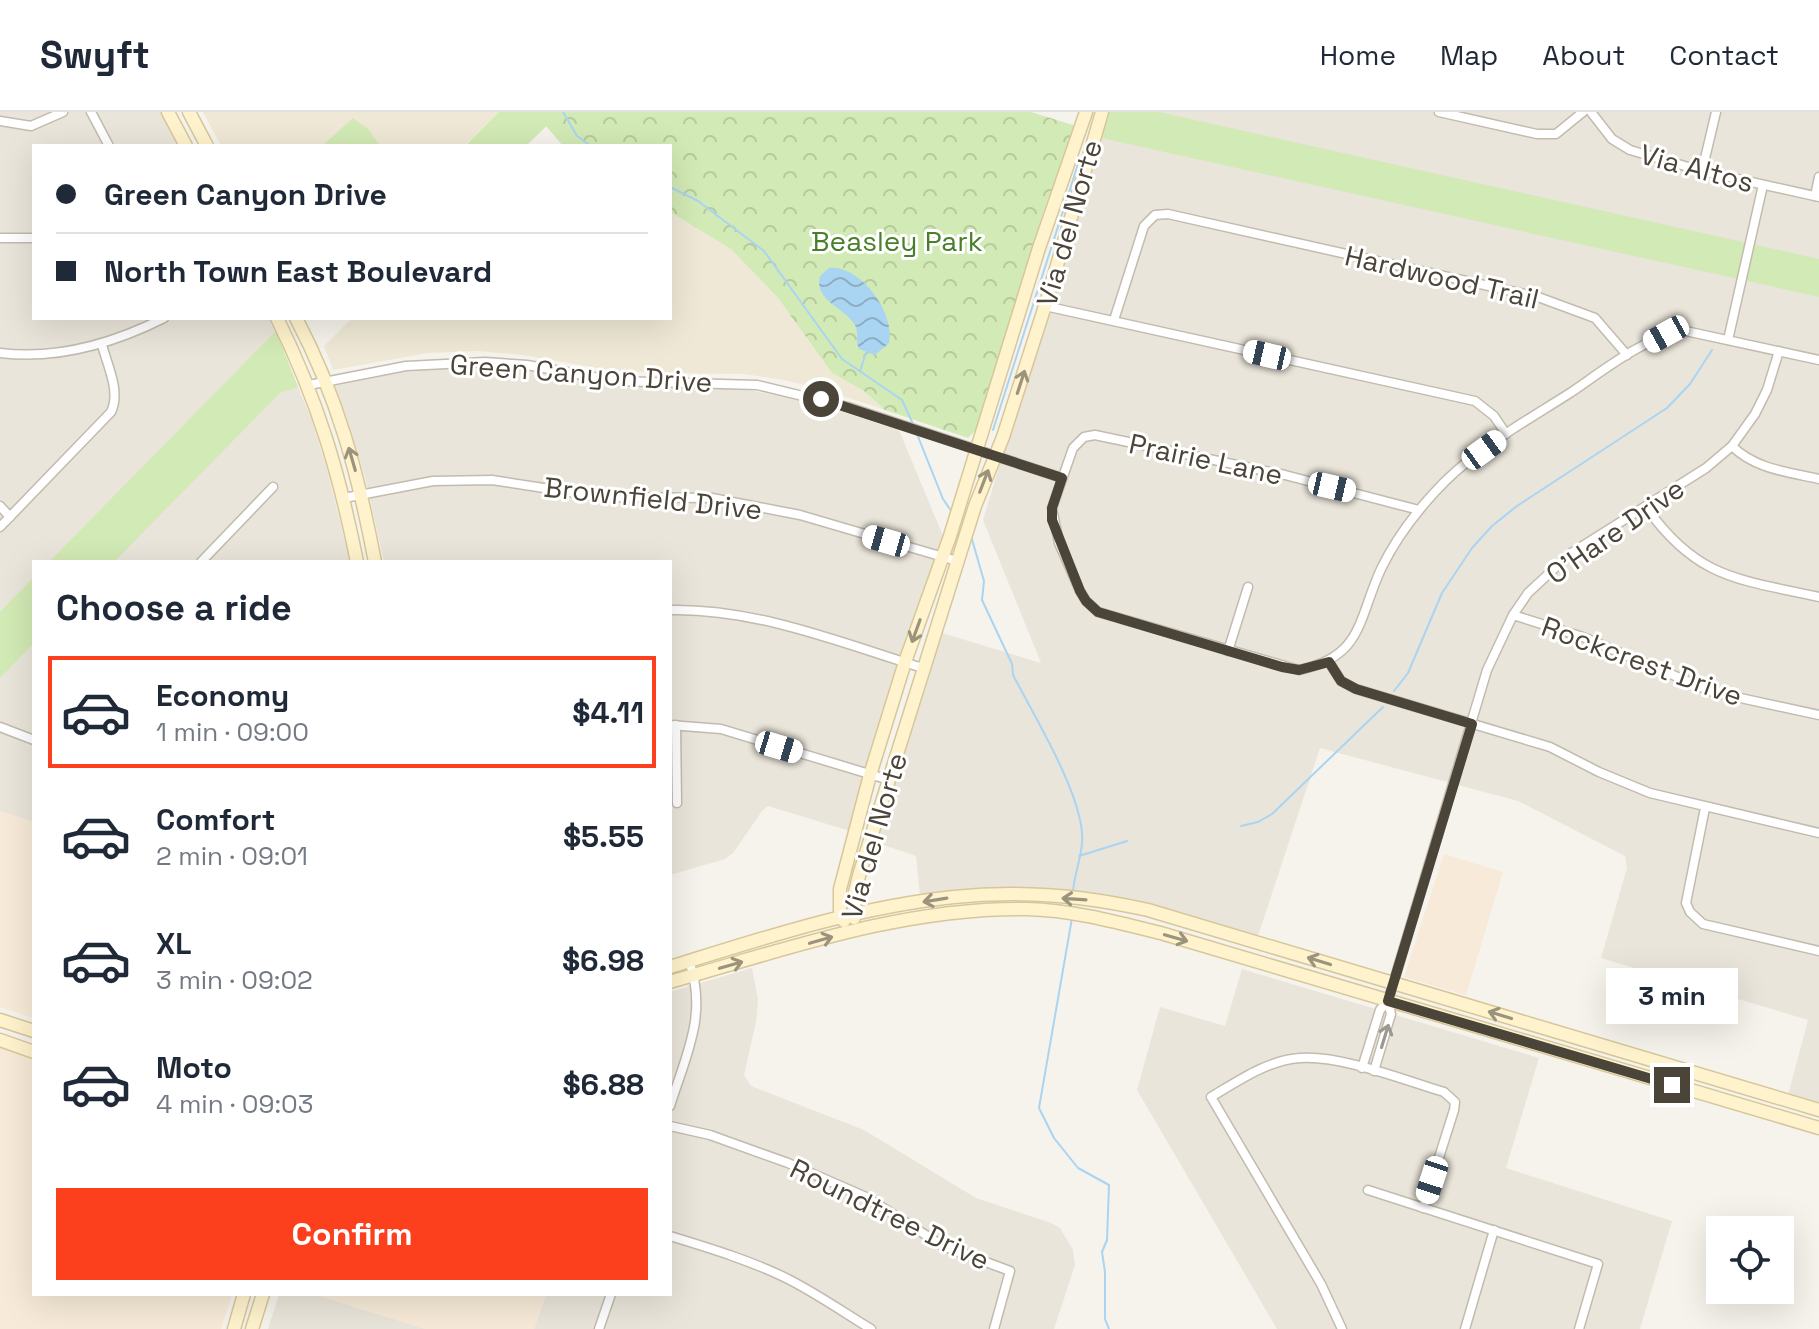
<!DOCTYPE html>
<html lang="en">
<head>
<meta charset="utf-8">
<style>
  :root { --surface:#fff; --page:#f6f6f7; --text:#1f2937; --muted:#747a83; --line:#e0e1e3; --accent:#fc3f1d }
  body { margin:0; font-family:"Space Grotesk",sans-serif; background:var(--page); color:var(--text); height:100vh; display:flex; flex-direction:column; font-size:30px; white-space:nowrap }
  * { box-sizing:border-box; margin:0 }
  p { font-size:26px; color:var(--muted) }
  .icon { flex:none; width:44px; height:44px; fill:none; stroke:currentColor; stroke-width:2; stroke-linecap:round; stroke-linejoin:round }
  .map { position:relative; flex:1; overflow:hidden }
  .details { position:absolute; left:32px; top:448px; width:640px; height:736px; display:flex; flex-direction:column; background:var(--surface); border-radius:0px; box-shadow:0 8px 32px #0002 }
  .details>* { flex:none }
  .banner { position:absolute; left:32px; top:32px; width:640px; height:176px; border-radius:0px; box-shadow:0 8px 32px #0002; display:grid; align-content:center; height:176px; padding:0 24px; background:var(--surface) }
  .controls { position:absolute; left:1706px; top:1104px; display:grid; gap:16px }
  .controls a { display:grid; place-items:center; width:88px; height:88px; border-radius:0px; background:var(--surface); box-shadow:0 8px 32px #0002; font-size:40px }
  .end { position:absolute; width:36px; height:36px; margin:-18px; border:10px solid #4b4439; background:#fff; box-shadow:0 0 0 4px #fff }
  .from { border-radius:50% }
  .bubble { position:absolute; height:56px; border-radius:0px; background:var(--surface); box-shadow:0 8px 32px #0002; font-size:26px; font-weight:600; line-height:56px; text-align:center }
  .car { position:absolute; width:24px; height:48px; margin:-24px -12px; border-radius:10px; box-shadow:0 0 6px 2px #0007; background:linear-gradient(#fff 24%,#345 0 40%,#fff 0 76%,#345 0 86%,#fff 0) }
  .banner b { display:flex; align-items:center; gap:28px; height:76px; font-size:30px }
  .banner b+b { border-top:2px solid var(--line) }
  .banner i { width:20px; height:20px; background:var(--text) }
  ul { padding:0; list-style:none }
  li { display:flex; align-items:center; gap:24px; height:112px; margin:0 16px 12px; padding:0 8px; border:4px solid transparent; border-radius:0px }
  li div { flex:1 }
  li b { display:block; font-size:30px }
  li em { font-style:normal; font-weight:600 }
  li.active { border-color:var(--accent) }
  li>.icon { width:72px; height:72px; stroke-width:1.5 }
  h2 { padding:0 24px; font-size:36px; line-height:96px }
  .button { display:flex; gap:16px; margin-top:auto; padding:16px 24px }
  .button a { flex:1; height:92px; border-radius:0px; background:var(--accent); color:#fff; font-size:32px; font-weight:600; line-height:92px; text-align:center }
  header { display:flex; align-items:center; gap:48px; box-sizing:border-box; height:112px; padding:0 40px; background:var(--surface); border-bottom:2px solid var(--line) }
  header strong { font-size:38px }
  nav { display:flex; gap:44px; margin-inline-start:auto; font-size:28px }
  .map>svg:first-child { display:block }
  .residential { fill:#eae5da }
  .commercial { fill:#f7ead8 }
  .education { fill:#efe8d6 }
  .grass { fill:#d2eab5 }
  .forest { fill:url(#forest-crowns) }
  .water { fill:url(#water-waves) }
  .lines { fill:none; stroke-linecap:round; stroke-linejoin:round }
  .stream { stroke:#a9d4f2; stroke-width:2 }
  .street-casing { stroke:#c2bbae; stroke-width:11 }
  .secondary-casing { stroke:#d6c79b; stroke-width:15 }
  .street { stroke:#fff; stroke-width:8 }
  .secondary { stroke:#fff3cd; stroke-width:12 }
  .oneway { stroke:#9c937c }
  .oneway2 { stroke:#9c9892 }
  .route { stroke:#4b4439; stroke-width:10 }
  .labels { text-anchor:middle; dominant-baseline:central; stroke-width:6; stroke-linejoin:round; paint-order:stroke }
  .street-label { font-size:28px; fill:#4b4439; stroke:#fff }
  .park-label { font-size:28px; fill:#4a7f2a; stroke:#fff }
</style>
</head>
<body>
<header>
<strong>Swyft</strong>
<nav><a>Home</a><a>Map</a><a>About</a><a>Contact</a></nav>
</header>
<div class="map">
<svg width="1819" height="1217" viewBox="0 0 1819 1217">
  <defs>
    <pattern id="forest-crowns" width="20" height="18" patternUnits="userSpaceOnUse" patternTransform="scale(2)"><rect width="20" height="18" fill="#d2eab5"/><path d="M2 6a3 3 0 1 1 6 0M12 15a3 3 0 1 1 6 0" fill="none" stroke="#b6ca9c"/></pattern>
    <pattern id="water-waves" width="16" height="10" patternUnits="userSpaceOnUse" patternTransform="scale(2)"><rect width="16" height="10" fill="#a9d4f2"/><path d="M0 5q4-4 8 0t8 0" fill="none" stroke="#8caec5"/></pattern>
  </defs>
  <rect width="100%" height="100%" fill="#f6f3ec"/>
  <g class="residential">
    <polygon points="0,0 161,0 178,34 34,34 34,206 269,206 311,306 327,357 350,450 34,450 34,710 0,699"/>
    <polygon points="1107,0 1819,0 1819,993 1788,983 1808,908 1601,846 1627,756 1625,744 1518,689 1320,636 1257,827 1173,802 1002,778 945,780 920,784 916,744 875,730 942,521 1041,551 983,408"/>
    <polygon points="482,255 530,258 615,274 702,275 754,279 811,290 899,318 943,424 850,719 768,694 762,699 733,741 725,747 670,763 670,450 384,450 365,365 335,274 411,258"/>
    <polygon points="752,856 758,887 756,910 744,963 751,974 864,1018 976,1086 1051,1111 1060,1116 1073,1138 1075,1153 1054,1217 534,1217 546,1182 670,1182 670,880"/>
    <polygon points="1242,857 1539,946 1506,1056 1672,1109 1640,1217 1277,1217 1137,978 1160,895 1225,914"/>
    <polygon points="279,1182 313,1182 426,1217 268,1217"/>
  </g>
  <g class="commercial">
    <polygon points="0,699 34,710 34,906 0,895"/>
    <polygon points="1444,742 1503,760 1466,883 1404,865"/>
    <polygon points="0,935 34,946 34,1182 232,1182 221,1217 0,1217"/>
    <polygon points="313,1182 546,1182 534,1217 426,1217"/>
  </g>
  <g class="education">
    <polygon points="203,0 499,0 464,34 221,34"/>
    <polygon points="670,100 731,137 778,186 832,261 864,279 885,298 825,278 784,268 744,262 654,261 609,258 522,243 477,239 428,241 333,258 324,234 352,206 670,206"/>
  </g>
  <g class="grass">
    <polygon points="499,0 561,0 526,34 465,34"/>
    <polygon points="1107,0 1159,0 1819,147 1819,185 1106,27 1100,24"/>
    <polygon points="353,6 368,17 380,34 322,34"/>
    <polygon points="276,219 298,275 280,281 114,450 49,450"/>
    <polygon points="34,465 34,531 0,566 0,500"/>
  </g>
  <polygon class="forest" points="561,0 1031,0 1076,14 1046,92 975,319 968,326 885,298 864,279 832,261 778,186 731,137 670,100 670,34 563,34 546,14"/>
  <path class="water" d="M829,156C861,153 896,202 889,231L875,243L859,237C855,229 859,220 855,213C843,194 814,189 820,164Z"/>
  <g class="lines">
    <g class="stream">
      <polyline points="563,0 577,24 591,34"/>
      <polyline points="670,75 698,89 764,139 842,247 902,288 913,312"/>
      <polyline points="860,259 866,241"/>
      <polyline points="993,318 1079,49"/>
      <polyline points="917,322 943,387 952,400"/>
      <path d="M971,424L984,469L982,488L1012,552L1013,563C1034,604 1086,688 1082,731C1081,747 1074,763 1073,780"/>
      <polyline points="1394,579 1408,561 1442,481 1472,436 1492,414 1517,394 1667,296 1690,272 1712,238"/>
      <polyline points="1241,714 1258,710 1272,702 1383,595"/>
      <polyline points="1079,744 1127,729"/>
      <polyline points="1072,806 1039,996 1054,1026 1078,1056 1109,1073 1107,1128 1102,1140 1105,1160 1105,1207 1109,1217"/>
    </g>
    <defs>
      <g id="street">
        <polyline points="91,0 109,34"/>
        <polyline points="1439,0 1537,22 1556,22 1583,0"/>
        <polyline points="1591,0 1612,27 1630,38 1702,59 1819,85"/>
        <polyline points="0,9 31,14 63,0"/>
        <polyline points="1702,59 1716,0"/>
        <polyline points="1815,84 1819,65"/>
        <polyline points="0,126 34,126"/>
        <polyline points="1045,194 1475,289 1494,304 1506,322"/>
        <polyline points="1114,208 1144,114 1155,103 1168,102 1538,185 1595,206 1627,243"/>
        <polyline points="1728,228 1763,73"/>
        <path d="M0,241C57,248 114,231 164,206"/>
        <polyline points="309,273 406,254 485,250 527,253 616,269 757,273 848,295 1062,366"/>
        <path d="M1732,334C1755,357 1788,360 1819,367"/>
        <polyline points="344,386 433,369 492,368 602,385 712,386 800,403 957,449"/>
        <polyline points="0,394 10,405"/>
        <path d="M1646,395C1697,467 1738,467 1819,485"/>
        <path d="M1419,398L1285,363L1095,323L1084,325L1073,336L1052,396L1059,431L1080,479L1086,489L1098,500L1299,558C1363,545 1358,507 1381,457C1394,430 1413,404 1433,382C1470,340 1523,311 1570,281C1604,258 1640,229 1681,218L1819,248"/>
        <path d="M0,415L111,300C121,280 107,252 102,233"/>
        <polyline points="201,450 273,375"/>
        <path d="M670,498C756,496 842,531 923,556"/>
        <polyline points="1513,503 1583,525 1713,580 1819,603"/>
        <polyline points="1228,539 1248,475"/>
        <polyline points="1329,550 1341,569 1356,577 1550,635 1599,660 1650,681 1819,721"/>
        <polyline points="670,613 721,617 889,668"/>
        <polyline points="676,613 677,691"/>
        <polyline points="0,615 34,628"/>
        <polyline points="1705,696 1686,791 1690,800 1703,812 1819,839"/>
        <polyline points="1362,956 1380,898 1388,889 1487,558 1513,503 1528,481 1570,442 1706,356 1732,334 1755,302 1767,278 1779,239"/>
        <polyline points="1374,959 1391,902 1388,889"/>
        <path d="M670,994C686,943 708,902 689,849"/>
        <polyline points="670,1014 710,1023 788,1051 866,1085 943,1134 1010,1159 994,1217"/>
        <polyline points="1368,1078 1598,1152 1579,1217"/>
        <path d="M670,1124C709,1136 749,1148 786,1166C816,1181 843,1200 871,1217"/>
        <polyline points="599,1217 611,1182"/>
        <path d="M1342,1217L1321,1172L1211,985C1238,969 1268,948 1300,946C1341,943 1404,968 1444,980L1455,990L1454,998L1423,1096"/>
        <polyline points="1465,1217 1494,1118"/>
      </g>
      <g id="secondary">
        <polyline points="168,0 186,34"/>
        <polyline points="189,0 207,34"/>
        <path d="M277,206C318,289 339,360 357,450"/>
        <path d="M296,206C338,286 358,361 375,450"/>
        <polyline points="854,806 855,780 860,760 975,394 1003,325 1045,194 1102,0"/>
        <polyline points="844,809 840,799 840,777 870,663 905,550 950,424 1039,136 1086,0"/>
        <path d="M670,855C763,826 857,795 954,785C1017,778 1086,784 1148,798L1819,998"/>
        <path d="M670,870C786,837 904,795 1027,797C1073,798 1120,811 1164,822L1819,1016"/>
        <polyline points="0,908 34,919"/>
        <polyline points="0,928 34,940"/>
        <polyline points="234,1217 244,1182"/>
        <polyline points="252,1217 263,1182"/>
      </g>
    </defs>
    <use href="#street" class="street-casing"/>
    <use href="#secondary" class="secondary-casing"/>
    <use href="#street" class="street"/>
    <use href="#secondary" class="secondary"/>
  </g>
  <defs><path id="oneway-shaft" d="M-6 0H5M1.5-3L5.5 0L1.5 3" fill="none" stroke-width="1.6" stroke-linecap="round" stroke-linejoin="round" transform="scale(2)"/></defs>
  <g class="oneway">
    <use href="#oneway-shaft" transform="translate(1021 270) rotate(-72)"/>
    <use href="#oneway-shaft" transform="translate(352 347) rotate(-106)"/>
    <use href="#oneway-shaft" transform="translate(984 369) rotate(-69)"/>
    <use href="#oneway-shaft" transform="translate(916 519) rotate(110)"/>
    <use href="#oneway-shaft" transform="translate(1074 787) rotate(-176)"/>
    <use href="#oneway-shaft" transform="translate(935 788) rotate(171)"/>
    <use href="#oneway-shaft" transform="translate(1176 826) rotate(16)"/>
    <use href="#oneway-shaft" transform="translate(821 828) rotate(-16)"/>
    <use href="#oneway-shaft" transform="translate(1319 849) rotate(-163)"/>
    <use href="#oneway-shaft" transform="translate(731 853) rotate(-16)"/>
    <use href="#oneway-shaft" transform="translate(1500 903) rotate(-163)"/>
  </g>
  <use class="oneway2" href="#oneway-shaft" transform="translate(1385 924) rotate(-73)"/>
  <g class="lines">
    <polyline class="route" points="821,287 1062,366 1052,396 1052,408 1080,479 1086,489 1098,500 1282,555 1299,558 1329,550 1341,569 1356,577 1472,612 1388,889 1672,973"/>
  </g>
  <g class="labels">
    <g class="street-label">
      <text transform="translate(1697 56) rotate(15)">Via Altos</text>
      <text transform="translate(1069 111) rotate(-74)">Via del Norte</text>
      <text transform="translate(1442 165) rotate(13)">Hardwood Trail</text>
      <text transform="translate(581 261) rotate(4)">Green Canyon Drive</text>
      <text transform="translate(1206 347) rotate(12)">Prairie Lane</text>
      <text transform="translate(653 386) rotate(6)">Brownfield Drive</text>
      <text transform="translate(1615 419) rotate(-35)">O'Hare Drive</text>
      <text transform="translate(1642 549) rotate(20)">Rockcrest Drive</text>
      <text transform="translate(874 724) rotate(-74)">Via del Norte</text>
      <text transform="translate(890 1102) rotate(26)">Roundtree Drive</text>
    </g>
    <g class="park-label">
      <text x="897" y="129">Beasley Park</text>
    </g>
  </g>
</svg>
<div class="controls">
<a><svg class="icon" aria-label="locate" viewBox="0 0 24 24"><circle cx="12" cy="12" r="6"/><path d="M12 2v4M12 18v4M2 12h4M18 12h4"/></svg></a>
</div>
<i class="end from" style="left:821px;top:287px"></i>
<i class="end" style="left:1672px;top:973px"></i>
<div class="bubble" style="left:1606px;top:856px;width:132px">3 min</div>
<i class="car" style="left:1666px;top:222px;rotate:241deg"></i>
<i class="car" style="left:1267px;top:243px;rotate:283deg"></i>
<i class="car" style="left:1484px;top:338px;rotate:54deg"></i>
<i class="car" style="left:1332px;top:375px;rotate:103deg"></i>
<i class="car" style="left:886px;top:429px;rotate:286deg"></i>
<i class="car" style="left:779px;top:635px;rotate:107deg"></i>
<i class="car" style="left:1432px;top:1068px;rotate:198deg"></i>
<div class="banner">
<b><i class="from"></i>Green Canyon Drive</b>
<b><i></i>North Town East Boulevard</b>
</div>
<section class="details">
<h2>Choose a ride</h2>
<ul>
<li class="active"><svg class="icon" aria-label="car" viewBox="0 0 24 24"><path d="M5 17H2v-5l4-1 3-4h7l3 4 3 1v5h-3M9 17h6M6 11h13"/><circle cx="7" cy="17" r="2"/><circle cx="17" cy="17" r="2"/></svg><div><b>Economy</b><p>1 min · 09:00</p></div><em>$4.11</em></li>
<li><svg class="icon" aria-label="car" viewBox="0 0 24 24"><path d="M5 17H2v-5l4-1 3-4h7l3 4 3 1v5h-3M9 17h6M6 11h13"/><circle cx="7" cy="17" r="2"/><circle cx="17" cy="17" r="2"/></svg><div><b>Comfort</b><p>2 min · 09:01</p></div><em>$5.55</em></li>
<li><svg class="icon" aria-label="car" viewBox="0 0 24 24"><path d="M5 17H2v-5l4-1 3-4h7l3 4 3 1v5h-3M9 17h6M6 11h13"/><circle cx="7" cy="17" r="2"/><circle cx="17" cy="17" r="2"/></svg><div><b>XL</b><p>3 min · 09:02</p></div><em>$6.98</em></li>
<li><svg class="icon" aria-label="car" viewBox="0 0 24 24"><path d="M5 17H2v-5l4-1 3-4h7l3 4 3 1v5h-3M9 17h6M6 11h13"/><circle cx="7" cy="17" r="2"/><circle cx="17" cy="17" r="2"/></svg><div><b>Moto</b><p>4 min · 09:03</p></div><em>$6.88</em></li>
</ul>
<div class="button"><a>Confirm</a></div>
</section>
</div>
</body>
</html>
